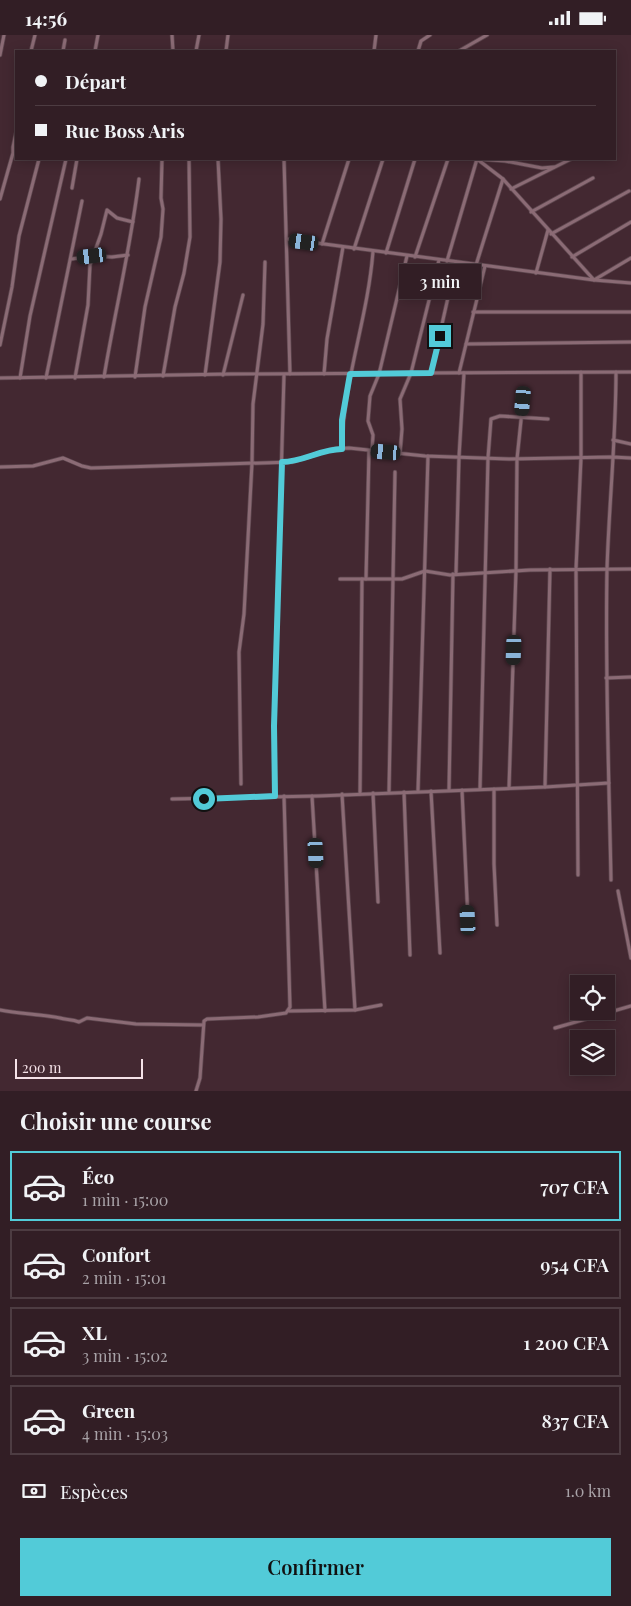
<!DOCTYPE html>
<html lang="fr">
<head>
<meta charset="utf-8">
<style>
  :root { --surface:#321e25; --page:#3d2b32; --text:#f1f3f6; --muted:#a8a2a7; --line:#4d3c42; --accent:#52cbd8 }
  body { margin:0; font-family:"Playfair Display",serif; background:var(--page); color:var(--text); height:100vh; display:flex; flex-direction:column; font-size:19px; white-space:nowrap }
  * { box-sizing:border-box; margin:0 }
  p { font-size:16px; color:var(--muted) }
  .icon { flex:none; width:28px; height:28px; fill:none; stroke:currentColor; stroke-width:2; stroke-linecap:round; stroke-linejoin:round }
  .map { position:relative; height:1056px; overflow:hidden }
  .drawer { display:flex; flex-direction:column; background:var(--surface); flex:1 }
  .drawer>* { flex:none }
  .hud { position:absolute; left:15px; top:15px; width:601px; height:110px; border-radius:0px; box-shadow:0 2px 12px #0003,0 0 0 1px var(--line); display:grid; align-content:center; height:110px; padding:0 20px; background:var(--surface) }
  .controls { position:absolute; left:570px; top:940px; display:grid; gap:10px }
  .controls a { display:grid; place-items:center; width:45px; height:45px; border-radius:0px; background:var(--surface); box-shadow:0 2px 12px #0003,0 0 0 1px var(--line); font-size:25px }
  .scale { position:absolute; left:15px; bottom:12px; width:128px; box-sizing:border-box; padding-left:5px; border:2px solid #f5e2e8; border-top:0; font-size:14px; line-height:18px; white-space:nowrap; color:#f5e2e8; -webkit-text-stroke:4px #432831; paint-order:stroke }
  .end { position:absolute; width:22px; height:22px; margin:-11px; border:6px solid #52cbd8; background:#111; box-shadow:0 0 0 2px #111 }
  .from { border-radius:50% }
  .bubble { position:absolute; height:35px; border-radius:0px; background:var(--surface); box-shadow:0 2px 12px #0003,0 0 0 1px var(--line); font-size:16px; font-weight:600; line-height:35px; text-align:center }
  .car { position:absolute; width:15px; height:30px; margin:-15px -8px; border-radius:6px; box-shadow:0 0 4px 1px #0007; background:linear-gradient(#222 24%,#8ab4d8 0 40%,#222 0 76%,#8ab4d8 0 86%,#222 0) }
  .hud b { display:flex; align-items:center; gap:18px; height:48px; font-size:19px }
  .hud b+b { border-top:1px solid var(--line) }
  .hud i { width:12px; height:12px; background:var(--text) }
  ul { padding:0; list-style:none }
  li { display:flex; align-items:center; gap:15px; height:70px; margin:0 10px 8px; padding:0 10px; border:2px solid var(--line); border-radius:0px }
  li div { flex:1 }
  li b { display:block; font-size:19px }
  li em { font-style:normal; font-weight:600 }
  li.on { border-color:var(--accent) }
  li>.icon { width:45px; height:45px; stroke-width:1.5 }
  h2 { padding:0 20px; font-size:22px; line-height:60px }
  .pay { display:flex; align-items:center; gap:12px; height:55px; padding:0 20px; font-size:19px }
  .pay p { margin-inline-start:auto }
  .cta { display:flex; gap:10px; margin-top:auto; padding:10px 20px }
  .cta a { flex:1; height:58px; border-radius:0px; background:var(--accent); color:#111; font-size:20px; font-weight:600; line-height:58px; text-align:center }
  .status { display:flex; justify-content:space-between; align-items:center; height:35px; padding:0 25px; background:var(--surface); direction:ltr }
  .status svg { height:14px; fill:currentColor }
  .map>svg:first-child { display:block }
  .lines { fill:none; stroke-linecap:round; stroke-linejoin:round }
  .minor-casing { stroke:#5e474f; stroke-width:4.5 }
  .minor { stroke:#8b6b75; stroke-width:3 }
  .route { stroke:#52cbd8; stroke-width:6 }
</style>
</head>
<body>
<div class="status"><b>14:56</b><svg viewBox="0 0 49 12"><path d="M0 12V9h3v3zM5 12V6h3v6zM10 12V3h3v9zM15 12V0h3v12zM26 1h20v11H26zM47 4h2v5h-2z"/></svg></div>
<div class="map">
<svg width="631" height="1056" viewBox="0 0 631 1056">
  <rect width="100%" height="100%" fill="#432831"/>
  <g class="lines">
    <defs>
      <g id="minor">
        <polyline points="172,0 173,16"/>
        <polyline points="31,16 35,0"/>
        <polyline points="63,16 65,5"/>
        <polyline points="95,16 98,0"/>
        <polyline points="196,16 199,0"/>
        <polyline points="226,16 228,0"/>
        <polyline points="374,16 376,0"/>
        <polyline points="418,16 421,6 430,0"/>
        <polyline points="459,16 487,0"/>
        <polyline points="0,20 4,0"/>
        <polyline points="284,124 290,339"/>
        <polyline points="477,124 503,144 594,245 631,223"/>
        <polyline points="72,153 77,124"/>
        <polyline points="511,154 571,124"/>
        <polyline points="0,164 13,118 13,112 16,98"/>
        <polyline points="531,177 593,143"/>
        <polyline points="551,199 629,156"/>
        <polyline points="287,204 594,245 631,248"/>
        <polyline points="322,209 349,124"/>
        <polyline points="354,214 383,124"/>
        <polyline points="386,218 415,124"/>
        <polyline points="415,222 448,124"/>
        <polyline points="572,222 631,187"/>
        <polyline points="71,224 95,221 112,222 128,220"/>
        <polyline points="447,226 477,124 505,126 542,133 554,132"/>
        <polyline points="476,230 503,144"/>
        <polyline points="536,238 548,195"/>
        <polyline points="473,277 631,277"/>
        <polyline points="466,309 631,307"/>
        <polyline points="0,310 12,252 19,201 39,124"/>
        <polyline points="431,338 456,227"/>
        <polyline points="459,338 485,231"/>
        <polyline points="324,339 327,304 343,212"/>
        <polyline points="205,340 220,227 221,184 218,124"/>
        <polyline points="223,340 243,260"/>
        <polyline points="163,341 175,272 184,238 190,202 189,124"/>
        <path d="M104,342C115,276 131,211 139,144"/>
        <polyline points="135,342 145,272 161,202 163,174 161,163 162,124"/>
        <polyline points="0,343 231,339 631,337"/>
        <polyline points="20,343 30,281 66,124"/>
        <polyline points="46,343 82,166"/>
        <polyline points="75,343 88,270 90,230 101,199 107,175 117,183 133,187"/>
        <polyline points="613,405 631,409"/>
        <path d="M342,413C343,346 368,283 373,216"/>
        <polyline points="372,416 373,400 368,386 370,361 379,339 407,221"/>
        <polyline points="400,419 402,394 400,364 411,338 439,225"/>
        <polyline points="0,432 33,431 63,423 82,431 91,433 292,427 333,414 349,413 425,421 509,424 612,422 631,423"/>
        <polyline points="456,539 459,422 464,338"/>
        <polyline points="340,544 402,544 425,536 450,540 530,535 631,534"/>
        <polyline points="366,544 369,416"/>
        <polyline points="606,643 631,642"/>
        <polyline points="241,749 239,617 244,579 252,428 253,369 263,289 265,227"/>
        <polyline points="545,752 550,534"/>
        <polyline points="509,753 516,536 517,424 523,366"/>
        <polyline points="480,754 488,423 491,384 500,381 548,384"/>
        <polyline points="494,754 494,829 497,890"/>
        <polyline points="449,755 453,539"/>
        <polyline points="462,755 468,885"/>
        <polyline points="418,756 428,421"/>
        <polyline points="431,756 440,918"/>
        <polyline points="389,757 395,437"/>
        <polyline points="404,757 410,920"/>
        <polyline points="373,758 378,867"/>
        <polyline points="342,759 355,975"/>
        <polyline points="360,759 362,544"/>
        <polyline points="275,761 274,691 284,340"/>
        <polyline points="312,761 325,976"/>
        <polyline points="172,764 318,761 545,752 609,748"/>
        <polyline points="578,840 576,534 581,423 581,337"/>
        <path d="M611,845C609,742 605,638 607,534C609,469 616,403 616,337"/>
        <polyline points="618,856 631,923"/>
        <path d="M0,975C20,979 40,979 60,983C66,985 72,984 79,987L87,983L136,989L203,990"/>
        <polyline points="289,976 355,975 381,970"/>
        <polyline points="555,993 631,971"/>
        <polyline points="196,1056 200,1043 204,986 207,984 258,982 286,978 290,972 284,761"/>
      </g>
    </defs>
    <use href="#minor" class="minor-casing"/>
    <use href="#minor" class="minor"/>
  </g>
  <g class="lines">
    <path class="route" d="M204,764L275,761L274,691L282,427C303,427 321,414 342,414V385L350,339L431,338L440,301"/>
  </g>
</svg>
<div class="controls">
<a><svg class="icon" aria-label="locate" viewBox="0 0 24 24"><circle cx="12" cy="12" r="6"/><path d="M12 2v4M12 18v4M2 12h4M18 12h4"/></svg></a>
<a><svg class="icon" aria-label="layers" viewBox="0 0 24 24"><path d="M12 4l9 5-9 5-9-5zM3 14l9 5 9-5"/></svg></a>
</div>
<div class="scale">200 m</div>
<i class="end from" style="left:204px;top:764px"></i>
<i class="end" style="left:440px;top:301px"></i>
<div class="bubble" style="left:399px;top:229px;width:82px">3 min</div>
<i class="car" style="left:304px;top:207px;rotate:278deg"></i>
<i class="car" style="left:92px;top:221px;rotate:263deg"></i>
<i class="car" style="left:523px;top:366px;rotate:185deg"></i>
<i class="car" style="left:386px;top:417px;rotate:275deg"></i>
<i class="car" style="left:514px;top:615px;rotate:182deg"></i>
<i class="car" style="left:316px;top:818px;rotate:177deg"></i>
<i class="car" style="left:468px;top:885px;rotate:357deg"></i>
<div class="hud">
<b><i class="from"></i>Départ</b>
<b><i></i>Rue Boss Aris</b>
</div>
</div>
<section class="drawer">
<h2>Choisir une course</h2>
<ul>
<li class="on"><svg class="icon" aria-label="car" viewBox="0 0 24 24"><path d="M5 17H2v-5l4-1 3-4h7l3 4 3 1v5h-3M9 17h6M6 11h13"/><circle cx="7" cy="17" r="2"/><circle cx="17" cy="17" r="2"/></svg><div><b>Éco</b><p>1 min · 15:00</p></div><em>707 CFA</em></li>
<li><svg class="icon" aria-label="car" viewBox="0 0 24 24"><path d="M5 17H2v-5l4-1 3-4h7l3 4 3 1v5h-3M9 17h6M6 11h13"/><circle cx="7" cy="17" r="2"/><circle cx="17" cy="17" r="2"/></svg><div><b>Confort</b><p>2 min · 15:01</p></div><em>954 CFA</em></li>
<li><svg class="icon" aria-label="car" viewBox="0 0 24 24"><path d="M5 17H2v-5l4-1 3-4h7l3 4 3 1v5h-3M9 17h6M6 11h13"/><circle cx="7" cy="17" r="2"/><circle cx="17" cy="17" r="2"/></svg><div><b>XL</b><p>3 min · 15:02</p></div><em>1 200 CFA</em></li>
<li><svg class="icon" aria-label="car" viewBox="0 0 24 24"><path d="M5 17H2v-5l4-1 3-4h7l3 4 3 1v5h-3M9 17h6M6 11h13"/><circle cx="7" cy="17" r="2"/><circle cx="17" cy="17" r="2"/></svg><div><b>Green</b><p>4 min · 15:03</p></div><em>837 CFA</em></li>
</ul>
<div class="pay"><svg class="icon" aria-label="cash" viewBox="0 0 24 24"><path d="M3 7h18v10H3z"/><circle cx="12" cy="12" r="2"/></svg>Espèces<p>1.0 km</p></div>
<div class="cta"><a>Confirmer</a></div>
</section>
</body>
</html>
